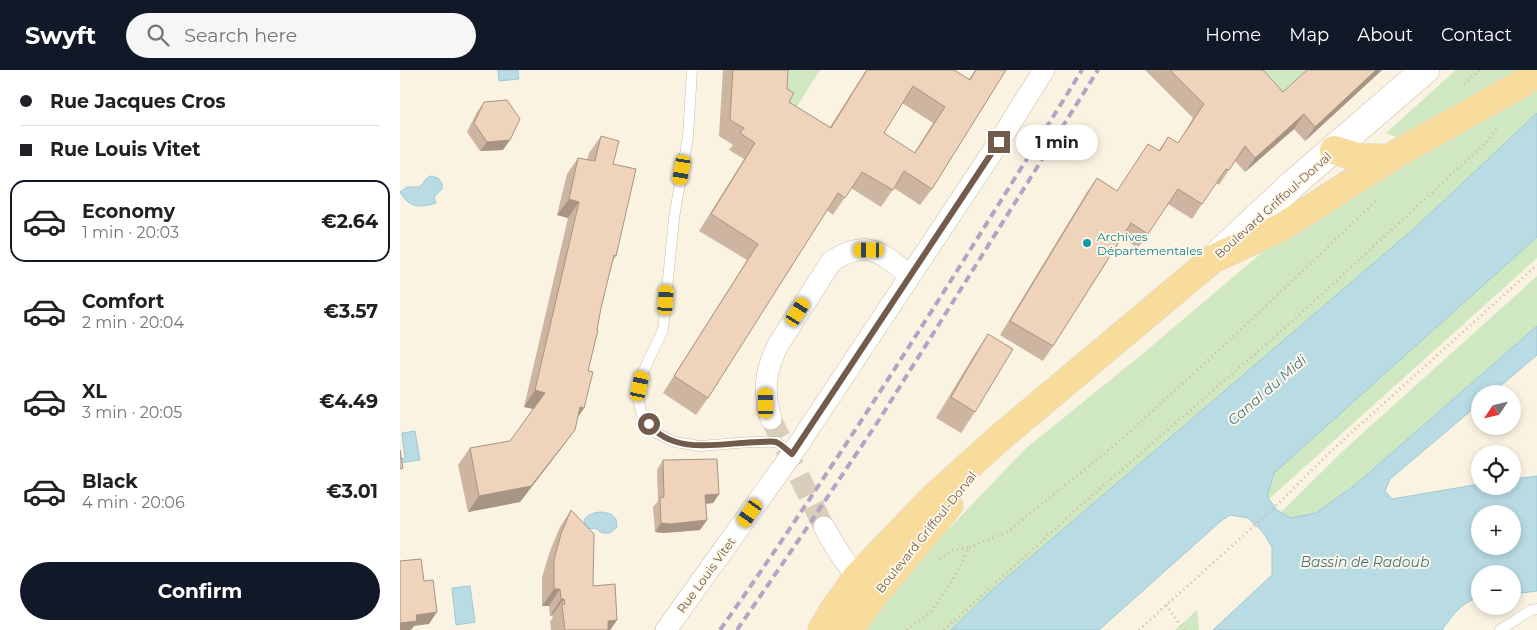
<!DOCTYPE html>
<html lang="en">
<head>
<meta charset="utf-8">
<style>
  :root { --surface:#fff; --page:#f6f6f6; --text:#202124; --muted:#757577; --line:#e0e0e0; --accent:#111827 }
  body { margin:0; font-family:Montserrat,sans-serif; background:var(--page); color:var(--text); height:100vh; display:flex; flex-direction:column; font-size:19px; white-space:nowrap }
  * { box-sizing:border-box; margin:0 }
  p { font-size:16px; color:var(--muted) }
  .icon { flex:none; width:28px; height:28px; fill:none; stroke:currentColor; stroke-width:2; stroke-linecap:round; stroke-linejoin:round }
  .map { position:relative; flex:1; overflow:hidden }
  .side { display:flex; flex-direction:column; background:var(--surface); width:400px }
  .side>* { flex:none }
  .guide { display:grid; align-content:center; height:110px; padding:0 20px; background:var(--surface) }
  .needle { width:32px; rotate:235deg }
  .fabs { position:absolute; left:1071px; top:315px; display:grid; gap:10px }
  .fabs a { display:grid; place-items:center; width:50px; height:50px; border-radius:50%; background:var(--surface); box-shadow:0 2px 8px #0003; font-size:25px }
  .end { position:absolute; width:22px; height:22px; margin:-11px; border:6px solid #725b4a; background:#fff; box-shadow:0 0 0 2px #fff }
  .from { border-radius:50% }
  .bubble { position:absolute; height:35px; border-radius:18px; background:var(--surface); box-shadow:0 2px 8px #0003; font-size:16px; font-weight:700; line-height:35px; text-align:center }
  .car { position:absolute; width:15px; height:30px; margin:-15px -8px; border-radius:6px; box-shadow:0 0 4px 1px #0007; background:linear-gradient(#f5c518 24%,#345 0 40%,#f5c518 0 76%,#345 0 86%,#f5c518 0) }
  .guide b { display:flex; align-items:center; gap:18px; height:48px; font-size:19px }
  .guide b+b { border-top:1px solid var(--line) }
  .guide i { width:12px; height:12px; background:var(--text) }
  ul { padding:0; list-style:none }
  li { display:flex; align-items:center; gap:15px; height:82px; margin:0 10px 8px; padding:0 10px; border:2px solid transparent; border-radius:15px }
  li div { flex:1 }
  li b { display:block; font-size:19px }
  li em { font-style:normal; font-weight:700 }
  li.on { border-color:var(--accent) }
  li>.icon { width:45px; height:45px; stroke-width:1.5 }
  .button { display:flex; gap:10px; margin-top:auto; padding:10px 20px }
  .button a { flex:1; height:58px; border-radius:30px; background:var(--accent); color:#fff; font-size:20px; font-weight:700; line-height:58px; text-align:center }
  header { display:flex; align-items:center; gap:30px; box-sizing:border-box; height:70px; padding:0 25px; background:var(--accent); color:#fff }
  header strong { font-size:24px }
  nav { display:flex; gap:28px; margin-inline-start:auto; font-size:18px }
  .search { width:350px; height:45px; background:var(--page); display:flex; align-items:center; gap:12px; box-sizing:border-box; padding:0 18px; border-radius:28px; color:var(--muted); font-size:19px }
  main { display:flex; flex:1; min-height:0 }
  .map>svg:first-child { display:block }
  .green { fill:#cfe8c2 }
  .water { fill:#b8dbe4; stroke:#9ec9d5; fill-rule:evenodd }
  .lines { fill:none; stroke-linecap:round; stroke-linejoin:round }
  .minor-tunnel { stroke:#d9cdbc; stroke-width:21; stroke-dasharray:21 11; stroke-linecap:butt }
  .service-casing { stroke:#ccbba9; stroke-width:11 }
  .minor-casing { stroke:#ccbba9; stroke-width:22 }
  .secondary-casing { stroke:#cfbca8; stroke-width:29 }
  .primary-casing { stroke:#dad4d0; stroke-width:29 }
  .path { stroke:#d4b79e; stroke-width:3; stroke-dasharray:1 4; stroke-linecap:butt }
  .service { stroke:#fff; stroke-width:10 }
  .minor { stroke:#fff; stroke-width:21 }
  .secondary { stroke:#fff; stroke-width:28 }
  .primary { stroke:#f8dc9c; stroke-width:28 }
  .rail { stroke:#b6a2c4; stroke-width:4; stroke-dasharray:8 5; stroke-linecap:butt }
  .wall { fill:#ceb5a1; fill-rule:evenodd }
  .shaded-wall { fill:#a89483 }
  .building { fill:#f0d3bb; stroke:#a89483; fill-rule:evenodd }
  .route { stroke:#725b4a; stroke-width:6 }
  .culture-dot { fill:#0f9aa8; stroke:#fef7e8; stroke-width:2 }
  .labels { text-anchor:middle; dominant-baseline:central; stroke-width:4; stroke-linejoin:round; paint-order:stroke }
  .street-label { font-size:12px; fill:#725b4a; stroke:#fef7e8 }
  .culture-label { font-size:12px; fill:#0d838f; stroke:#fef7e8; text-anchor:start }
  .water-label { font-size:14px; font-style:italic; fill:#447685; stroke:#fef7e8 }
</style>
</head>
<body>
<header>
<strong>Swyft</strong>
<div class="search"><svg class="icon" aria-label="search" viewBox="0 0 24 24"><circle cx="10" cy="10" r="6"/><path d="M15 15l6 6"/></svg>Search here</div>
<nav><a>Home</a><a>Map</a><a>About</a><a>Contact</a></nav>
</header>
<main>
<section class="side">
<div class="guide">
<b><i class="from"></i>Rue Jacques Cros</b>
<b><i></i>Rue Louis Vitet</b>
</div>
<ul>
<li class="on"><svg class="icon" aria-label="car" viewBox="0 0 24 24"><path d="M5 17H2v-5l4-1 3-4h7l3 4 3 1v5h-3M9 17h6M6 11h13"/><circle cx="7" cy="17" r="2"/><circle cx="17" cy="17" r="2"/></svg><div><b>Economy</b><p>1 min · 20:03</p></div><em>€2.64</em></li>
<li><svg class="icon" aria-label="car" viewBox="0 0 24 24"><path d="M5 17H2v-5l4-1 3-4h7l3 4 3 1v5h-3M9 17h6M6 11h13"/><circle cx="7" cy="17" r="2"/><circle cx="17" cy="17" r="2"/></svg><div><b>Comfort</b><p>2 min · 20:04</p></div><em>€3.57</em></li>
<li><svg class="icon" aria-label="car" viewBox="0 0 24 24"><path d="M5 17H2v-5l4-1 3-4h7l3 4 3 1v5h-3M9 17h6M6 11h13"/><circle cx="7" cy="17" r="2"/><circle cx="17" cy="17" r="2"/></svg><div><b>XL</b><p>3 min · 20:05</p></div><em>€4.49</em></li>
<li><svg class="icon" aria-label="car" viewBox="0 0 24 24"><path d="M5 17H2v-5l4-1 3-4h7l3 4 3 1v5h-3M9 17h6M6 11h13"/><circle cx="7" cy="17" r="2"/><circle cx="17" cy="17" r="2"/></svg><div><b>Black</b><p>4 min · 20:06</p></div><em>€3.01</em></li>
</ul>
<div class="button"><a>Confirm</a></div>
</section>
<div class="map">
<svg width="1137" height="560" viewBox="0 0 1137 560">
  <rect width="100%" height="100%" fill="#fbf3e2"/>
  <g class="green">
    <polygon points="385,0 420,0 391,46 383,40"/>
    <polygon points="839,0 915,0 876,39"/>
    <polygon points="1056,0 1119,0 996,67 986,63"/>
    <polygon points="1137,20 1137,43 1017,156 590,522 551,560 459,560 484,527 625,379 740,286 865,180 973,110"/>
    <polygon points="1137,167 1137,188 869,429 867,426 873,403"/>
    <polygon points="1137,206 1137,256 955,415 916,443 891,448 881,442 945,379"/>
    <polygon points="797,540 799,560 775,560"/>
  </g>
  <g class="water">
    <polygon points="98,0 118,0 119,9 99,11"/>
    <path d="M1137,43V167L874,403L867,426L877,440L891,448L916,443L955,415L1137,256V285L1091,324H1080V333L990,409L985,421L992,429L1080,414V416H1112L1113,409L1137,406V521L1113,524L1112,504H1080V528C1063,530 1051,547 1042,560H813L872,505V477L862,461L848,448L830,445L821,451L699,560H551L590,522L1017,156ZM1080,444H1112V476H1080Z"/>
    <path d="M31,106L38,108L42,113V119L34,127L36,133C20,138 9,138 0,122L7,117H20L27,108Z"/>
    <polygon points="15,361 20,390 0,393 0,389 5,388 2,363"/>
    <path d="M202,442L211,444L216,449L217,457L210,463H202L195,458L189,459L185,455L184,450C188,444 195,442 202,442Z"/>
    <polygon points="70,516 75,552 56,555 52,518"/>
  </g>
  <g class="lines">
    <polyline class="minor-tunnel" points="371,349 424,457"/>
    <defs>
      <g id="service">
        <polyline points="292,0 288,67 274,148 263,260 242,304 238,328 242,346 256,363 275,372 300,376 350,372 377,372 392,384"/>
        <polyline points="1100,560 1131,540 1137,539"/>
      </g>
      <g id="minor">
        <path d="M371,349C363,321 365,301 378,275L431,192C466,168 481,182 509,205"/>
        <path d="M424,457C437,480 448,500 469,516"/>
        <polyline points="266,560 392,384 599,72 644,0"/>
      </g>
      <polyline id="secondary" points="817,185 894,113 1025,0"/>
      <g id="primary">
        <polyline points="934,80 961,88 990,88"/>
        <polyline points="422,560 433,541 457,507 532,429 603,365 813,189 882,157 998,83 1137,5"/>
        <polyline points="449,560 477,522 549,435"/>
      </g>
    </defs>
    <use href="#service" class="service-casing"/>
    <use href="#minor" class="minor-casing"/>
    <use href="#secondary" class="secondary-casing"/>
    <use href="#primary" class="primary-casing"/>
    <g class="path">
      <polyline points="1064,14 1080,0"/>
      <polyline points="540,489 553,480 569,478"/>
      <polyline points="766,535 784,560"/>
      <polyline points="507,560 530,542 551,513 569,478 607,462 715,375 829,271 978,129"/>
      <polyline points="544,560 679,437 885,258 1089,70 1096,59"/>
      <polyline points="739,560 878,434 929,383 1137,195"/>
    </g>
    <use href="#service" class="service"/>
    <use href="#minor" class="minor"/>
    <use href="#secondary" class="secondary"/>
    <use href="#primary" class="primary"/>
    <g class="rail">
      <path d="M320,560C448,378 565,189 682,0"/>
      <polyline points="337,560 398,471 479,350 698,0"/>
    </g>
  </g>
  <g class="wall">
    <path d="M323,0H388L387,19L389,32L430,57L466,0H554L569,9L575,0H606L532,119L520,135L494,118L481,137L451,118L433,145L427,140L308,328L296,345L263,323L347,190L299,161L344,89L329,80L333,75L319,66ZM502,33L533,53L514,83L484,63Z"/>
    <polygon points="745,0 863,0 883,22 982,0 905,71 894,59 845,102 835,91 819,115 816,113 792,149 768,134 738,178 722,168 653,276 643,291 600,265 687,122 697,108 716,121 759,80 768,67 778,73 793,48"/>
    <polygon points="84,32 103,80 80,81 67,62 77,42"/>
    <polygon points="201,66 213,94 216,186 212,192 201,238 188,301 184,338 178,347 163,376 120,432 68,442 58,395 70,378 110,371 133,339 124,337 168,148 157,145 167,104 178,88 187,90 189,83"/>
    <polygon points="588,264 575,342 561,363 536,348 574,285"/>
    <polygon points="263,390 319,424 313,433 306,434 307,450 300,460 264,463 255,462 253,437 258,431 257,400"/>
    <polygon points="171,440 193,516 217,550 210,560 151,560 150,551 153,548 152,545 150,546 149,536 142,536 142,507 150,481 160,457"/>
  </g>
  <g class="shaded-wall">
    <polygon points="976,0 982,0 905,71 915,57"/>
    <polygon points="904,44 894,59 845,102 855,88"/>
    <polygon points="110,70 103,80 80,81 87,72"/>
    <polygon points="169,129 179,132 168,148 157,145"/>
    <polygon points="135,320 145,323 134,339 124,337"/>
    <polygon points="180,337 184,338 173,354"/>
    <polygon points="175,360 163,376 120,432 68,442 79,426"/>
    <polygon points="319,424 313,433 299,434 305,425"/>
    <polygon points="307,450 300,460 264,463 255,462 261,453"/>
    <polygon points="154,519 160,519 149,536 142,536"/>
    <polygon points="161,529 164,529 152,545 150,546"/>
    <polygon points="37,542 29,554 14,556 11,560 0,560 0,553 16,545"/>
    <polygon points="217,550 210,560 202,560 208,551"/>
  </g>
  <g class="building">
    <path d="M333,0H388L387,19L394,23L389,32L431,58L467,0H554L570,10L576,0H606L532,119L504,101L493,120L462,102L445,128L438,123L308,328L274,306L358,174L311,144L355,73L340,63L344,58L330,50ZM513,16L545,37L515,83L484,63Z"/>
    <polygon points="770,0 863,0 883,22 907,0 976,0 915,57 904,44 855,88 845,76 829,100 826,99 802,134 778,119 748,164 731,153 653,276 610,251 697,108 717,121 748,74 760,81 768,67 778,73 804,34"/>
    <polygon points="107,30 120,49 110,70 87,72 74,53 84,32"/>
    <polygon points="201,66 219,71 213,94 236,99 216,186 214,185 201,238 197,260 198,260 188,301 193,302 184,338 180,337 175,360 131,416 79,426 70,378 110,371 145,323 135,320 179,132 169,129 178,88 195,91"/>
    <polygon points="588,264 613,279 575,342 551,327"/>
    <polygon points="0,380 3,398 0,399"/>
    <polygon points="317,389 319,424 305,425 307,450 271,454 261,453 260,428 264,427 263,390"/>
    <polygon points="171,440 194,464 193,516 215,514 217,550 208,551 208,560 165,560 162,535 165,534 164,529 161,529 160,519 154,519 154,490 161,464"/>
    <polygon points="21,489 24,511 33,510 37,542 16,545 17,551 0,553 0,491"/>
  </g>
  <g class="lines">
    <path class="route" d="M249,354C275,387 324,372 360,372C365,372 372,371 376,372C381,374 388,381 392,384L599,72"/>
  </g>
  <circle class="culture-dot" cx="687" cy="173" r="5"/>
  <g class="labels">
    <g class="street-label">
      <text transform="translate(873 135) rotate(-42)">Boulevard Griffoul-Dorval</text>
      <text transform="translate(526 462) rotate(-51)">Boulevard Griffoul-Dorval</text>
      <text transform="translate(306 505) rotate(-54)">Rue Louis Vitet</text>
    </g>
    <g class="culture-label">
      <text x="697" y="166">Archives<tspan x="697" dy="14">Départementales</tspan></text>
    </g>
    <g class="water-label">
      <text transform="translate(867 320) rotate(-41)">Canal du Midi</text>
      <text x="965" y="492">Bassin de Radoub</text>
    </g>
  </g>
</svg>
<div class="fabs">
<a><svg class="needle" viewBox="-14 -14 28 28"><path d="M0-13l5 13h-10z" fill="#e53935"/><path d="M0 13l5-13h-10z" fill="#757577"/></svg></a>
<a><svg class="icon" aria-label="locate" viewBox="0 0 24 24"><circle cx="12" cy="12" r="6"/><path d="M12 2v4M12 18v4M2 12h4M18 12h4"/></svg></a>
<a>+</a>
<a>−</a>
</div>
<i class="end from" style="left:249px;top:354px"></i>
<i class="end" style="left:599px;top:72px"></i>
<div class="bubble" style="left:616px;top:55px;width:82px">1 min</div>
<i class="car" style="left:282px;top:100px;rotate:190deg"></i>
<i class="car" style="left:469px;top:180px;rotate:270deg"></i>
<i class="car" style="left:266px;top:230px;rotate:4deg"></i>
<i class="car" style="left:398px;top:242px;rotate:32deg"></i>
<i class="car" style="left:240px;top:316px;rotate:12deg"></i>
<i class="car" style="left:366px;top:333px;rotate:359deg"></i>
<i class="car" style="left:350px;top:443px;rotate:215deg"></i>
</div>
</main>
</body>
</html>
